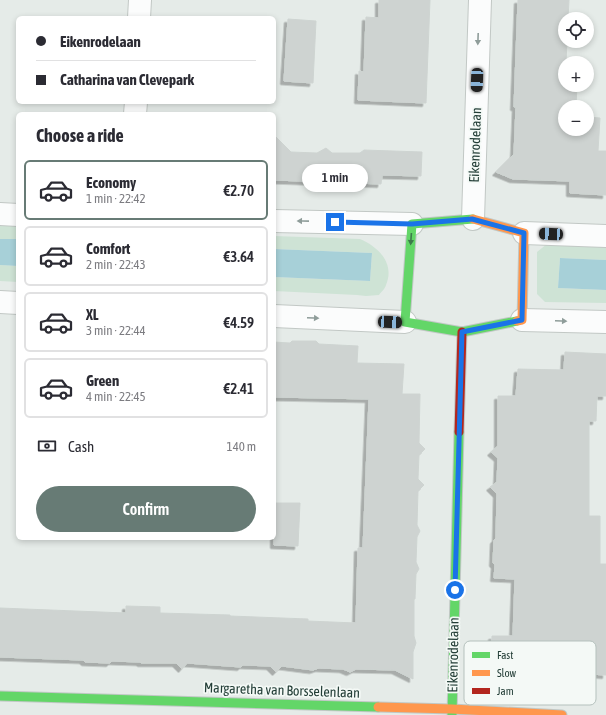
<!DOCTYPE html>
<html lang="en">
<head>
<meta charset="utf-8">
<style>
  :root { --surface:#fff; --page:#f7f7f7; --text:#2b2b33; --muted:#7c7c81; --line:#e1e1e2; --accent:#677b75 }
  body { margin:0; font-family:"Asap Condensed",sans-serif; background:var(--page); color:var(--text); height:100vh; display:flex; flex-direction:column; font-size:15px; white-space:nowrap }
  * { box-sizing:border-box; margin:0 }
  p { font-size:13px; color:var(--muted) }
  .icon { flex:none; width:22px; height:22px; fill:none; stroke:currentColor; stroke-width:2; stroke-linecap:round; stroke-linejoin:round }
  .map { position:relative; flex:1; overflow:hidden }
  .drawer { position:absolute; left:16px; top:112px; width:260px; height:428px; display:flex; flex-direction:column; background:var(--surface); border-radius:6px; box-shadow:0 2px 6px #0003 }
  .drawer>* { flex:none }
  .hud { position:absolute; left:16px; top:16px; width:260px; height:88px; border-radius:6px; box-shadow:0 2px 6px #0003; display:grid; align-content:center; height:88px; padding:0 20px; background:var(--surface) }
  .buttons { position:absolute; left:558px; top:12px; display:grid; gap:8px }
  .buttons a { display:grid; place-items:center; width:36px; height:36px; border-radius:50%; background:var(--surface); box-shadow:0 2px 6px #0003; font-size:20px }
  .end { position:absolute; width:18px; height:18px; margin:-9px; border:5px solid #1a73e8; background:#fff; box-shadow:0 0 0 2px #fff }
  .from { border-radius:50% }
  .bubble { position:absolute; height:28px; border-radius:14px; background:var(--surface); box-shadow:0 2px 6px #0003; font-size:13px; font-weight:600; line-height:28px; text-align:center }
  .car { position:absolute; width:12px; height:24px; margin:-12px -6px; border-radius:5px; box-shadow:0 0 3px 1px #0007; background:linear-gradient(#222 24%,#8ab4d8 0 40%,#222 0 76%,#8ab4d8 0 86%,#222 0) }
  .hud b { display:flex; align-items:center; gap:14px; height:38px; font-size:15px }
  .hud b+b { border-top:1px solid var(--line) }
  .hud i { width:10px; height:10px; background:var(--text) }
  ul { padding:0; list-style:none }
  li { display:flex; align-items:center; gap:12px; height:60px; margin:0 8px 6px; padding:0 12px; border:2px solid var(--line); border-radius:6px }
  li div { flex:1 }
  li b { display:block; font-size:15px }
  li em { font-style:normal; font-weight:600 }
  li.selected { border-color:var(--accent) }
  li>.icon { width:36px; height:36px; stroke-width:1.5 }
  h2 { padding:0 20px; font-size:18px; line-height:48px }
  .pay { display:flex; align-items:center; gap:10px; height:44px; padding:0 20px; font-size:15px }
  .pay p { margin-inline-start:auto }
  .cta { display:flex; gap:8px; margin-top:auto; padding:8px 20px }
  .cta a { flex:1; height:46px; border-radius:24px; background:var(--accent); color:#fff; font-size:16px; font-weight:600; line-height:46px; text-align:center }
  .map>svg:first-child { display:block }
  .green { fill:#cee3d5 }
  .water { fill:#a7d0d8 }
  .building { fill:#ced3d1; stroke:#ced4d1; filter:url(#shadow) }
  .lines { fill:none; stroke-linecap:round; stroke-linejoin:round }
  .street-casing { stroke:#c2c8c5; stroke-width:24 }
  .fast-casing { stroke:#c1c8c5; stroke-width:11 }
  .slow-casing { stroke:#c1c8c5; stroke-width:11 }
  .jam-casing { stroke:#c1c8c5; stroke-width:11 }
  .street { stroke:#fbfcfc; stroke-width:22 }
  .fast { stroke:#63d668; stroke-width:9 }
  .slow { stroke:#ff974d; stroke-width:9 }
  .jam { stroke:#b3261e; stroke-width:9 }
  .oneway { fill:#8f9d9a }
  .oneway2 { fill:#3d7b4b }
  .route { stroke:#1a73e8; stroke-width:5 }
  .labels { text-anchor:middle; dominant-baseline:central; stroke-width:3.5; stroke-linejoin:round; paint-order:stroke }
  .street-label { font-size:14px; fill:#233e37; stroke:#f4f9f6 }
  .key { fill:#f4f9f6; stroke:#b5c1bd; stroke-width:1 }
  .key-label { font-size:11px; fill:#233e37 }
</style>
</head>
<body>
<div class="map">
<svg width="606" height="715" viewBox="0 0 606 715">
  <defs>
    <filter id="shadow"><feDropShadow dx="-3.5" dy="3.5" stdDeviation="0" flood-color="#0004"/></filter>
  </defs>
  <rect width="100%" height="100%" fill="#e5ebe8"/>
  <g class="green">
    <polygon points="0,225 18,226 18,239 0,239"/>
    <path d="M274,236L360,239C379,247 395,264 386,285C385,289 381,292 379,295L366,296L357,295L274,291V277L370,281L372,253L274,249Z"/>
    <polygon points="547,244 606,244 606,260 560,258 558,288 606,290 606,303 545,302 537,294 537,252"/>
    <polygon points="0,265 18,266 18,282 0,281"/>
  </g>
  <g class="water">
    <polygon points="0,239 18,239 18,266 0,265"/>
    <polygon points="274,249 372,253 370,281 274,277"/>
    <polygon points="560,258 606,260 606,290 558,288"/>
  </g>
  <g class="building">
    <polygon points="379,0 430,0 426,103 358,100 359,71 364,72 366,17 379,18"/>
    <polygon points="518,0 569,0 568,19 565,19 565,41 567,41 565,85 577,85 576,107 565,107 565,129 587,129 587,117 600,118 598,151 606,151 606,195 570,193 570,181 513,179 496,172 514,154 516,107 514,107"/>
    <polygon points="288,19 316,21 313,83 284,81"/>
    <polygon points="274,135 291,152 317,153 326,148 332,153 360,153 364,150 422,152 421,176 382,175 381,184 274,180"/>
    <polygon points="292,341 316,341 319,344 358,346 357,363 404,364 402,394 420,394 419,443 425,449 419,455 418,479 424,485 418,491 417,525 420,531 417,537 416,562 419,569 416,574 415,599 414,599 414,636 416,643 413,652 413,679 395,670 356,669 350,672 343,669 319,668 313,670 282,666 276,672 270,666 243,665 241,667 187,663 182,669 176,663 141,663 140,662 112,661 110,663 85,662 83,660 0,657 0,608 126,613 126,606 160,607 160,613 230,615 230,616 308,619 308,621 356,623 358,548 363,548 369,399 274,397 274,342 290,343"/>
    <polygon points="565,352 606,354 606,396 597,396 596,421 589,421 589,516 600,516 600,564 606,564 606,675 589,674 589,675 576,674 574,676 549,676 547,674 491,674 492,636 513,636 515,579 494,578 495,565 493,563 494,540 496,538 497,494 490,487 497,482 498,458 491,452 498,446 498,396 516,396 518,369 564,370"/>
    <polygon points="274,503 300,503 298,546 274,545"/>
  </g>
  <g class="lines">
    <defs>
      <g id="street">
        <polyline points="139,18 140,0"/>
        <polyline points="135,114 136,102"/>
        <polyline points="0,214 18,215"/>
        <polyline points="473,219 480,0"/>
        <polyline points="274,221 412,224"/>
        <polyline points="524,233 606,236"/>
        <polyline points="0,302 18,303"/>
        <polyline points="274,316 405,322"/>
        <polyline points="522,320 606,322"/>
      </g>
      <g id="fast">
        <polyline points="473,219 412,224 405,322 462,332 517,321"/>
        <polyline points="0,696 378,707"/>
        <polyline points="452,715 459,432"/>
      </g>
      <g id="slow">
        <polyline points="473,219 524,233 522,320 517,321"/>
        <polyline points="378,707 452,709 562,715"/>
      </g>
      <polyline id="jam" points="459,432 462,332"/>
    </defs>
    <use href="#street" class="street-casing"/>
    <use href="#fast" class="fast-casing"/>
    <use href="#slow" class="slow-casing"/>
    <use href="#jam" class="jam-casing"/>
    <use href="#street" class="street"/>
    <use href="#fast" class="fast"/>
    <use href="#slow" class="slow"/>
    <use href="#jam" class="jam"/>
  </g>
  <defs><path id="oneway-solid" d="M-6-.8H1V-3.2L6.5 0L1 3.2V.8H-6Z"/></defs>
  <g class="oneway">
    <use href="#oneway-solid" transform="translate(478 39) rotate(92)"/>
    <use href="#oneway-solid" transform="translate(303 221) rotate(-179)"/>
    <use href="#oneway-solid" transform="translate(313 318) rotate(3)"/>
    <use href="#oneway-solid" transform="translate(561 321) rotate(2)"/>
  </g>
  <use class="oneway2" href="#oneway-solid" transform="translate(411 239) rotate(94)"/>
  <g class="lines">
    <polyline class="route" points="335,222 412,224 472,219 524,233 522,320 462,332 455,590"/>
  </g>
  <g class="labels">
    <g class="street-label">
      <text transform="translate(475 145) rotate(-88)">Eikenrodelaan</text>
      <text transform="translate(453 655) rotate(-89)">Eikenrodelaan</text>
      <text transform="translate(282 690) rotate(2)">Margaretha van Borsselenlaan</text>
    </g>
  </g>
  <rect x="464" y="641" width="132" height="64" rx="6" class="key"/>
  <rect x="472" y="652" width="18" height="6" fill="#63d668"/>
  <rect x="472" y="670" width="18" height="6" fill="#ff974d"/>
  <rect x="472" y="688" width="18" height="6" fill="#b3261e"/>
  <g class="key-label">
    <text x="497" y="659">Fast</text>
    <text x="497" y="677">Slow</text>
    <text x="497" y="695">Jam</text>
  </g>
</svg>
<div class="buttons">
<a><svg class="icon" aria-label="locate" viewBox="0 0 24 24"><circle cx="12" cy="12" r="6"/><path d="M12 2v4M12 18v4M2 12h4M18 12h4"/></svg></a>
<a>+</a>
<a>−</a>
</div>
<i class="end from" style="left:455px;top:590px"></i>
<i class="end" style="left:335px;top:222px"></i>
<div class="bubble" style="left:302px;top:164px;width:66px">1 min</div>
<i class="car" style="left:477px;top:80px;rotate:182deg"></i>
<i class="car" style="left:551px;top:234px;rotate:273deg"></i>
<i class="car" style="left:390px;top:322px;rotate:93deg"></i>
<div class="hud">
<b><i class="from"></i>Eikenrodelaan</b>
<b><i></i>Catharina van Clevepark</b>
</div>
<section class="drawer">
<h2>Choose a ride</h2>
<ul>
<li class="selected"><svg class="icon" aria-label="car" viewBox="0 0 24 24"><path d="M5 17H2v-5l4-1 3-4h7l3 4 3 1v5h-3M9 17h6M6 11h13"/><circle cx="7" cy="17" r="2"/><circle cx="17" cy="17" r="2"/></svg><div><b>Economy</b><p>1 min · 22:42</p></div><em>€2.70</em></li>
<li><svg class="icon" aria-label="car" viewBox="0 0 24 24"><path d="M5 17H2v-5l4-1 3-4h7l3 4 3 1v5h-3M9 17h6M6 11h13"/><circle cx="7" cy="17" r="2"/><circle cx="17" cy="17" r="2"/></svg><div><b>Comfort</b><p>2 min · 22:43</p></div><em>€3.64</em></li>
<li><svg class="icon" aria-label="car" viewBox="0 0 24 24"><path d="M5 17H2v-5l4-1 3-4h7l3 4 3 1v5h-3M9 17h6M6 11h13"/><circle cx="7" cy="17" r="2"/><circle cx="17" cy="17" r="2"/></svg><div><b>XL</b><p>3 min · 22:44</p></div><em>€4.59</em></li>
<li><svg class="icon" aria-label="car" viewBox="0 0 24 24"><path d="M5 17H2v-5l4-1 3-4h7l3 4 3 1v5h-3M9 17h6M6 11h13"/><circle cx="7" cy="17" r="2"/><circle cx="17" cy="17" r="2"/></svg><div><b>Green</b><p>4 min · 22:45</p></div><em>€2.41</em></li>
</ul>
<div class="pay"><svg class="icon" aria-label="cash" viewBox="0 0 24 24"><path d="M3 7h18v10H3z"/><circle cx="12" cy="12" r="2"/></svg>Cash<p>140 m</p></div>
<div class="cta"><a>Confirm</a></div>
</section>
</div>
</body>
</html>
